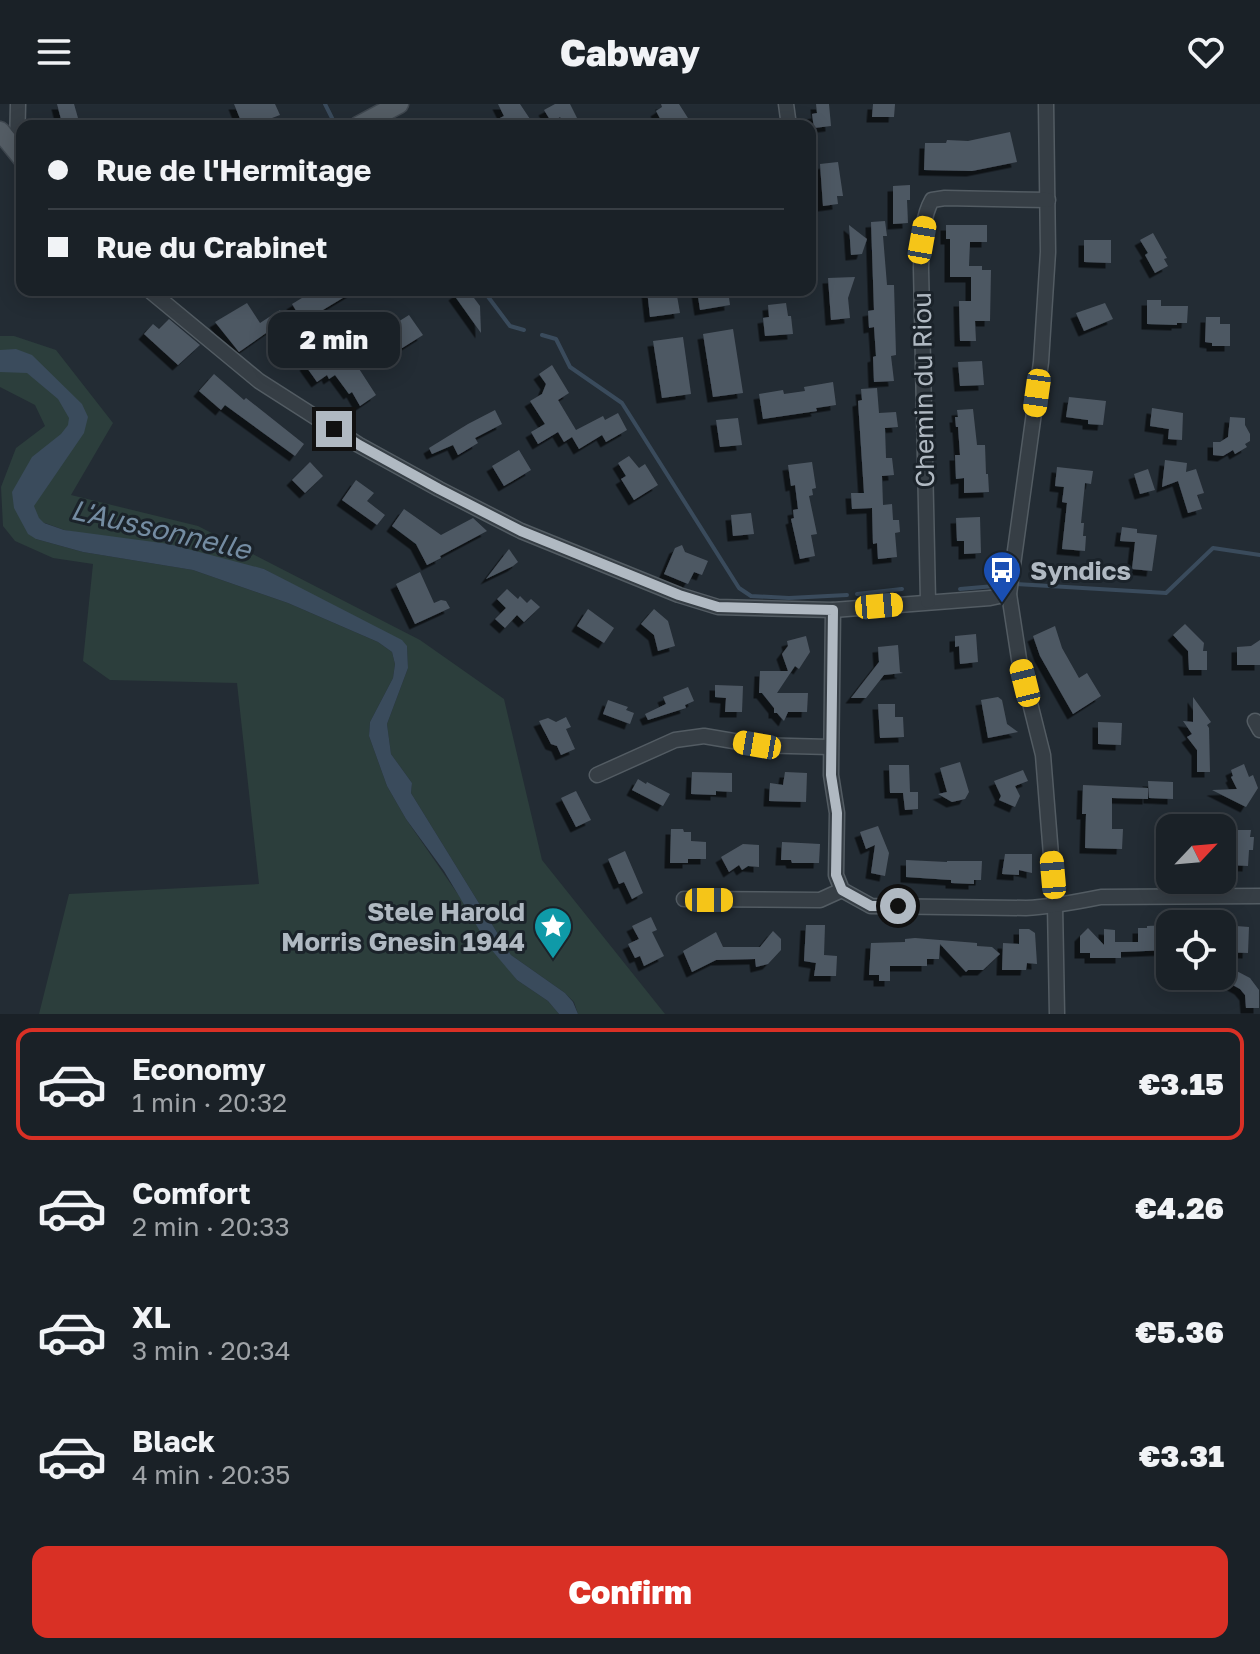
<!DOCTYPE html>
<html lang="en">
<head>
<meta charset="utf-8">
<style>
  :root { --surface:#1a2127; --page:#272e33; --text:#f1f3f6; --muted:#9fa3a7; --line:#383e44; --accent:#d93025 }
  body { margin:0; font-family:"Golos Text",sans-serif; background:var(--page); color:var(--text); height:100vh; display:flex; flex-direction:column; font-size:30px; white-space:nowrap }
  * { box-sizing:border-box; margin:0 }
  p { font-size:26px; color:var(--muted) }
  .icon { flex:none; width:44px; height:44px; fill:none; stroke:currentColor; stroke-width:2; stroke-linecap:round; stroke-linejoin:round }
  .map { position:relative; height:910px; overflow:hidden }
  .drawer { display:flex; flex-direction:column; background:var(--surface); flex:1 }
  .drawer>* { flex:none }
  .guide { position:absolute; left:16px; top:16px; width:800px; height:176px; border-radius:16px; box-shadow:0 4px 20px #0003,0 0 0 2px var(--line); display:grid; align-content:center; height:176px; padding:0 32px; background:var(--surface) }
  .needle { width:52px; rotate:64deg }
  .tools { position:absolute; left:1156px; top:710px; display:grid; gap:16px }
  .tools a { display:grid; place-items:center; width:80px; height:80px; border-radius:16px; background:var(--surface); box-shadow:0 4px 20px #0003,0 0 0 2px var(--line); font-size:40px }
  .end { position:absolute; width:36px; height:36px; margin:-18px; border:10px solid #b0b9c2; background:#111; box-shadow:0 0 0 4px #111 }
  .from { border-radius:50% }
  .bubble { position:absolute; height:56px; border-radius:16px; background:var(--surface); box-shadow:0 4px 20px #0003,0 0 0 2px var(--line); font-size:26px; font-weight:800; line-height:56px; text-align:center }
  .car { position:absolute; width:24px; height:48px; margin:-24px -12px; border-radius:10px; box-shadow:0 0 6px 2px #0007; background:linear-gradient(#f5c518 24%,#345 0 40%,#f5c518 0 76%,#345 0 86%,#f5c518 0) }
  .guide b { display:flex; align-items:center; gap:28px; height:76px; font-size:30px }
  .guide b+b { border-top:2px solid var(--line) }
  .guide i { width:20px; height:20px; background:var(--text) }
  ul { padding:14px 0 0; list-style:none }
  li { display:flex; align-items:center; gap:24px; height:112px; margin:0 16px 12px; padding:0 16px; border:4px solid transparent; border-radius:16px }
  li div { flex:1 }
  li b { display:block; font-size:30px }
  li em { font-style:normal; font-weight:800 }
  li.active { border-color:var(--accent) }
  li>.icon { width:72px; height:72px; stroke-width:1.5 }
  .primary-button { display:flex; gap:16px; margin-top:auto; padding:16px 32px }
  .primary-button a { flex:1; height:92px; border-radius:16px; background:var(--accent); color:#fff; font-size:32px; font-weight:800; line-height:92px; text-align:center }
  header { display:flex; justify-content:space-between; align-items:center; height:104px; padding:0 32px; background:var(--surface); font-size:36px; font-weight:800 }
  .map>svg:first-child { display:block }
  .green { fill:#2c3e3c }
  .water { fill:#3a4b5c }
  .lines { fill:none; stroke-linecap:round; stroke-linejoin:round }
  .stream { stroke:#3a4b5c; stroke-width:4 }
  .building { fill:#4e5863; filter:url(#shadow) }
  .minor-casing { stroke:#535c63; stroke-width:17 }
  .major-casing { stroke:#3f474f; stroke-width:21 }
  .minor { stroke:#363e45; stroke-width:14 }
  .major { stroke:#545d65; stroke-width:18 }
  .route { stroke:#b0b9c2; stroke-width:10 }
  .labels { text-anchor:middle; dominant-baseline:central; stroke-width:6; stroke-linejoin:round; paint-order:stroke }
  .street-label { font-size:26px; fill:#b0b9c2; stroke:#1b232a }
  .poi-label { font-size:26px; font-weight:bold; fill:#b0b9c2; stroke:#1b232a; text-anchor:start }
  .water-label { font-size:28px; font-style:italic; fill:#748ca2; stroke:#1b232a }
</style>
</head>
<body>
<header><svg class="icon" aria-label="menu" viewBox="0 0 24 24"><path d="M4 6h16M4 12h16M4 18h16"/></svg>Cabway<svg class="icon" aria-label="heart" viewBox="0 0 24 24"><path d="M12 20l-8-8c-3-5 5-10 8-4 3-6 11-1 8 4z"/></svg></header>
<div class="map">
<svg width="1260" height="910" viewBox="0 0 1260 910">
  <defs>
    <filter id="shadow"><feDropShadow dx="-5.5" dy="5.5" stdDeviation="0" flood-color="#0009"/></filter>
  </defs>
  <rect width="100%" height="100%" fill="#232c34"/>
  <polygon class="green" points="0,232 14,232 56,246 113,319 71,391 198,422 420,536 504,595 542,756 665,910 578,910 574,898 565,889 511,851 411,689 412,679 391,650 387,620 408,564 407,543 264,465 64,426 45,419 36,435 83,448 193,466 288,499 378,538 392,548 395,560 393,574 370,618 369,632 387,682 406,715 517,876 548,897 559,910 39,910 69,790 259,780 237,579 110,576 83,557 93,460 53,454 15,437 3,422 1,383 16,344 45,322 35,301 0,283"/>
  <polygon class="water" points="16,245 32,251 82,300 88,313 84,329 34,402 39,414 44,419 64,426 169,440 264,465 402,536 407,542 408,564 387,620 391,650 412,679 411,689 511,851 565,889 573,898 578,910 559,910 548,897 517,876 490,844 444,767 406,715 387,682 369,632 370,618 393,574 395,560 392,548 378,538 288,499 193,466 83,448 36,435 28,430 14,404 12,388 32,353 61,330 68,321 69,314 58,295 27,269 0,268 0,246"/>
  <g class="lines">
    <g class="stream">
      <polyline points="325,0 336,22"/>
      <polyline points="483,186 510,222 524,226"/>
      <polyline points="542,231 556,235 570,263 622,299 739,484 751,492 789,494 847,491"/>
      <polyline points="1015,480 1166,489 1213,444 1260,451"/>
      <polyline points="960,485 1006,481"/>
      <polyline points="857,490 902,485"/>
    </g>
  </g>
  <g class="building">
    <polygon points="57,0 74,0 78,14 62,19"/>
    <polygon points="234,0 275,0 280,11 251,22 243,22"/>
    <polygon points="498,0 520,0 530,15 519,22 505,22 500,14 504,12"/>
    <polygon points="555,0 570,0 581,22 566,22 560,13 552,19 544,6"/>
    <polygon points="661,0 679,0 693,22 664,22 656,7 662,3"/>
    <polygon points="816,0 829,0 831,22 814,24 812,10 817,9"/>
    <polygon points="873,0 895,0 894,13 872,13"/>
    <polygon points="1010,28 1017,58 972,67 924,66 925,39 946,39 947,36 968,37"/>
    <polygon points="838,58 843,92 837,92 838,100 823,102 820,60"/>
    <polygon points="910,81 910,96 907,96 908,119 893,120 893,82"/>
    <polygon points="885,117 887,132 883,132 887,181 894,181 896,251 891,252 894,277 874,278 873,253 876,252 874,223 869,224 868,207 874,206 871,118"/>
    <polygon points="849,121 867,135 862,150 851,151"/>
    <polygon points="946,121 987,121 987,138 970,138 969,162 982,162 982,166 991,166 990,217 975,217 976,237 960,237 959,197 971,197 971,173 950,173 950,135 946,135"/>
    <polygon points="1153,129 1167,154 1164,155 1168,162 1155,169 1145,151 1148,149 1140,136"/>
    <polygon points="1084,136 1111,136 1111,159 1084,158"/>
    <polygon points="855,173 848,194 850,214 831,216 828,174"/>
    <polygon points="315,186 356,186 303,218 292,200"/>
    <polygon points="461,186 468,186 480,202 481,229 454,191"/>
    <polygon points="647,186 676,186 680,209 650,213"/>
    <polygon points="697,186 728,186 730,201 700,206"/>
    <polygon points="1147,196 1161,196 1161,202 1188,202 1187,219 1177,219 1177,221 1147,220"/>
    <polygon points="247,199 260,219 280,206 286,215 239,248 215,218"/>
    <polygon points="786,199 788,212 791,212 793,230 765,232 763,214 769,213 768,201"/>
    <polygon points="1105,199 1113,215 1084,227 1076,209"/>
    <polygon points="409,211 423,231 391,251 385,242 389,239 382,228"/>
    <polygon points="1206,213 1220,213 1220,220 1230,220 1230,242 1212,242 1212,239 1205,238"/>
    <polygon points="169,215 200,241 178,261 144,230 153,220 159,225"/>
    <polygon points="733,225 743,289 713,293 703,230"/>
    <polygon points="683,233 691,290 662,294 653,237"/>
    <polygon points="352,234 362,247 352,254 376,291 360,302 352,288 349,290 335,271 329,275 327,271 317,278 305,261 327,246 329,249"/>
    <polygon points="982,257 984,281 960,282 958,258"/>
    <polygon points="552,261 569,289 558,296 576,326 603,312 605,316 618,309 627,326 606,338 602,331 579,345 572,333 564,338 558,328 538,340 531,328 545,320 530,297 542,290 546,280 539,270"/>
    <polygon points="214,270 244,296 246,294 304,340 295,352 225,301 221,306 199,287"/>
    <polygon points="833,278 836,301 816,304 817,307 763,315 759,290 783,286 784,290 805,287 804,283"/>
    <polygon points="877,284 879,309 896,308 898,323 885,324 886,354 892,354 894,371 882,372 883,401 892,400 893,416 899,416 900,428 895,429 897,453 878,455 877,439 873,440 872,404 852,405 851,389 864,389 858,297 862,296 861,285"/>
    <polygon points="1069,293 1106,297 1103,321 1088,320 1088,316 1066,313"/>
    <polygon points="1152,304 1183,309 1182,336 1168,335 1169,325 1150,322"/>
    <polygon points="973,305 977,341 985,341 986,370 988,370 989,388 964,389 964,374 956,375 955,351 960,351 958,323 956,323 955,313 958,313 957,306"/>
    <polygon points="495,306 502,320 475,334 478,339 458,351 453,341 432,350 429,344 468,320"/>
    <polygon points="1230,313 1245,314 1245,321 1250,330 1250,337 1245,340 1247,343 1235,350 1233,346 1223,352 1213,351 1213,338 1220,338 1228,333"/>
    <polygon points="738,314 742,341 720,343 716,316"/>
    <polygon points="519,346 531,366 504,382 492,362"/>
    <polygon points="629,352 639,364 645,360 658,381 634,396 621,375 626,372 618,359"/>
    <polygon points="1165,356 1187,359 1186,368 1196,365 1204,389 1197,391 1202,405 1188,409 1178,377 1162,383"/>
    <polygon points="310,358 323,372 305,389 292,376"/>
    <polygon points="812,358 816,384 812,385 813,391 809,392 817,430 811,431 815,452 800,455 791,415 794,414 793,406 798,405 795,381 791,382 788,361"/>
    <polygon points="1057,363 1093,367 1091,380 1085,379 1081,419 1084,419 1083,432 1086,432 1085,447 1062,445 1067,399 1062,398 1064,383 1055,382"/>
    <polygon points="1148,365 1155,386 1140,390 1134,370"/>
    <polygon points="356,376 374,389 367,397 385,411 377,421 342,396"/>
    <polygon points="404,405 441,431 473,414 487,427 440,452 441,454 427,461 416,440 392,422"/>
    <polygon points="751,409 754,430 733,432 731,411"/>
    <polygon points="980,413 981,449 964,450 964,437 957,437 956,414"/>
    <polygon points="1122,423 1137,425 1137,429 1157,431 1152,467 1132,465 1135,438 1120,437"/>
    <polygon points="682,441 685,448 708,457 702,471 694,468 688,480 664,470 675,444"/>
    <polygon points="509,445 518,458 513,462 486,475"/>
    <polygon points="420,468 434,499 441,496 446,497 450,504 415,520 396,480"/>
    <polygon points="507,485 518,495 520,492 527,499 531,495 540,503 524,518 517,511 505,524 495,515 506,504 497,495"/>
    <polygon points="588,505 614,524 604,539 577,522"/>
    <polygon points="654,505 668,517 675,542 658,547 654,531 641,520"/>
    <polygon points="1185,520 1204,539 1203,547 1207,547 1207,566 1189,566 1188,547 1173,531"/>
    <polygon points="1055,522 1062,544 1079,574 1087,569 1101,592 1073,610 1040,552 1033,532"/>
    <polygon points="976,530 978,558 960,560 959,542 955,543 955,532"/>
    <polygon points="806,532 810,548 799,565 795,562 777,589 808,589 807,608 788,608 784,617 777,609 774,609 774,604 762,589 759,589 760,567 788,567 782,550 788,542 787,537"/>
    <polygon points="1260,536 1260,561 1237,561 1237,543 1251,542"/>
    <polygon points="898,541 900,568 903,569 884,571 866,594 851,594 879,558 878,543"/>
    <polygon points="715,581 743,582 742,608 725,608 726,594 715,593"/>
    <polygon points="688,583 694,597 685,601 686,604 648,616 645,610 666,600 663,593"/>
    <polygon points="998,593 1002,596 1007,620 1018,628 988,634 981,596"/>
    <polygon points="1193,593 1211,618 1207,621 1209,624 1210,668 1197,668 1197,646 1187,633 1192,630 1183,617 1193,618"/>
    <polygon points="608,596 628,603 626,606 634,609 630,620 603,610"/>
    <polygon points="878,600 895,600 895,613 903,613 904,633 880,634"/>
    <polygon points="566,613 571,623 566,625 575,645 561,651 557,642 551,640 539,617 548,614 556,618"/>
    <polygon points="1098,618 1122,619 1121,641 1098,640"/>
    <polygon points="960,658 969,688 965,695 952,698 938,690 947,688 940,664"/>
    <polygon points="1244,660 1249,673 1253,671 1258,684 1246,703 1212,686 1237,685 1231,673 1233,672 1231,666"/>
    <polygon points="889,661 909,661 910,688 918,688 918,705 905,706 903,689 890,689"/>
    <polygon points="1023,666 1028,677 1015,682 1020,692 1015,703 999,696 1001,692 994,677"/>
    <polygon points="692,668 732,669 732,688 716,687 716,691 691,690"/>
    <polygon points="785,668 807,669 806,698 769,697 770,679 783,681"/>
    <polygon points="638,675 646,680 647,678 670,690 663,702 632,686"/>
    <polygon points="1148,677 1173,678 1173,695 1149,694"/>
    <polygon points="1083,681 1148,684 1148,695 1112,694 1112,725 1123,725 1122,745 1085,744 1086,710 1082,710"/>
    <polygon points="576,687 591,716 576,723 561,694"/>
    <polygon points="878,722 889,749 885,772 871,769 875,741 866,745 860,728"/>
    <polygon points="671,725 683,725 684,728 691,728 691,737 706,738 706,755 688,755 688,759 670,759"/>
    <polygon points="1231,726 1251,726 1250,733 1254,733 1253,746 1249,746 1248,762 1230,761"/>
    <polygon points="782,738 820,740 819,759 792,759 791,756 781,756"/>
    <polygon points="743,740 759,741 759,763 748,762 742,766 739,761 729,768 721,753"/>
    <polygon points="625,747 643,789 632,795 624,778 619,780 608,755"/>
    <polygon points="1005,750 1032,750 1032,769 1019,766 1019,771 1002,770"/>
    <polygon points="906,756 947,758 947,757 982,757 981,776 974,776 974,780 951,779 951,776 906,773"/>
    <polygon points="651,813 657,826 652,828 664,852 644,862 640,852 635,854 628,840 639,835 632,822"/>
    <polygon points="806,821 825,821 824,851 837,852 836,872 814,872 816,859 804,857"/>
    <polygon points="1170,821 1170,846 1121,848 1121,854 1090,854 1090,849 1080,849 1080,832 1088,824 1104,841 1104,825 1115,826 1115,838 1138,838 1138,824 1147,824 1147,822"/>
    <polygon points="1236,822 1249,823 1248,849 1222,848 1222,830 1236,830"/>
    <polygon points="1019,825 1029,825 1035,829 1037,860 1027,859 1026,866 1002,866 1003,839 1019,840"/>
    <polygon points="773,827 781,835 781,846 768,860 756,863 755,855 716,856 692,868 683,847 716,828 723,843 760,843"/>
    <polygon points="915,834 977,839 977,842 992,843 1000,850 983,866 968,866 966,868 940,840 939,855 927,855 927,862 890,862 890,877 879,877 879,871 869,871 871,839 905,838 905,835"/>
    <polygon points="1227,862 1250,874 1259,886 1259,904 1246,904 1245,891 1240,885 1220,874"/>
  </g>
  <g class="lines">
    <defs>
      <g id="minor">
        <polyline points="786,0 789,22"/>
        <polyline points="1046,0 1048,148 1041,258 1009,490 1019,555 1043,651 1055,801 1057,910"/>
        <polyline points="17,47 18,0"/>
        <polyline points="149,186 259,277 359,341 439,385 521,427 679,491 718,503 833,506 990,494 1009,490"/>
        <path d="M928,497L921,164C922,142 921,115 932,96L945,94L1048,96"/>
        <path d="M833,506L831,671L837,709L836,771L842,786L871,802L1026,804C1051,803 1076,798 1101,793L1260,792"/>
        <polyline points="1255,617 1260,626"/>
        <polyline points="597,671 675,636 704,632 757,641 830,643"/>
        <polyline points="684,795 820,796 842,786"/>
      </g>
      <g id="major">
        <polyline points="358,22 399,0"/>
        <polyline points="0,27 22,54"/>
      </g>
    </defs>
    <use href="#minor" class="minor-casing"/>
    <use href="#major" class="major-casing"/>
    <use href="#minor" class="minor"/>
    <use href="#major" class="major"/>
  </g>
  <g class="lines">
    <polyline class="route" points="334,325 359,341 439,385 521,427 679,491 718,503 833,506 831,671 837,709 836,771 842,786 871,802 898,802"/>
  </g>
  <defs>
    <symbol id="bus-pin" viewBox="-11 -11 22 30"><path d="M0 17L-7.5 6A9.5 9.5 0 1 1 7.5 6Z" fill="#1a4fb4" stroke="#1b232a"/><path d="M-5-6H5V4H4V6H2V4H-2V6H-4V4H-5ZM-3.5-4V0h7V-4ZM-3.5 1.2v1.5H-2V1.2ZM2 1.2v1.5H3.5V1.2Z" fill="#fff"/></symbol>
    <symbol id="sight-pin" viewBox="-11 -11 22 30"><path d="M0 17L-7.5 6A9.5 9.5 0 1 1 7.5 6Z" fill="#0f9aa8" stroke="#1b232a"/><path d="M0-6L1.8-2.2L6-1.7L2.9 1.2L3.7 5.4L0 3.3L-3.7 5.4L-2.9 1.2L-6-1.7L-1.8-2.2Z" fill="#fff"/></symbol>
  </defs>
  <g fill-rule="evenodd">
    <use href="#bus-pin" x="980" y="444" width="44" height="60"/>
    <use href="#sight-pin" x="531" y="800" width="44" height="60"/>
  </g>
  <g class="labels">
    <g class="street-label">
      <text transform="translate(923 286) rotate(-91)">Chemin du Riou</text>
    </g>
    <g class="poi-label">
      <text x="1030" y="466">Syndics</text>
      <text x="525" y="807" text-anchor="end">Stele Harold<tspan x="525" dy="30">Morris Gnesin 1944</tspan></text>
    </g>
    <g class="water-label">
      <text transform="translate(161 425) rotate(13)">L'Aussonnelle</text>
    </g>
  </g>
</svg>
<div class="tools">
<a><svg class="needle" viewBox="-14 -14 28 28"><path d="M0-13l5 13h-10z" fill="#e53935"/><path d="M0 13l5-13h-10z" fill="#9fa3a7"/></svg></a>
<a><svg class="icon" aria-label="locate" viewBox="0 0 24 24"><circle cx="12" cy="12" r="6"/><path d="M12 2v4M12 18v4M2 12h4M18 12h4"/></svg></a>
</div>
<i class="end from" style="left:898px;top:802px"></i>
<i class="end" style="left:334px;top:325px"></i>
<div class="bubble" style="left:268px;top:208px;width:132px">2 min</div>
<i class="car" style="left:922px;top:136px;rotate:10deg"></i>
<i class="car" style="left:1037px;top:289px;rotate:188deg"></i>
<i class="car" style="left:879px;top:502px;rotate:85deg"></i>
<i class="car" style="left:1025px;top:579px;rotate:346deg"></i>
<i class="car" style="left:757px;top:641px;rotate:280deg"></i>
<i class="car" style="left:1053px;top:771px;rotate:355deg"></i>
<i class="car" style="left:709px;top:796px;rotate:90deg"></i>
<div class="guide">
<b><i class="from"></i>Rue de l'Hermitage</b>
<b><i></i>Rue du Crabinet</b>
</div>
</div>
<section class="drawer">
<ul>
<li class="active"><svg class="icon" aria-label="car" viewBox="0 0 24 24"><path d="M5 17H2v-5l4-1 3-4h7l3 4 3 1v5h-3M9 17h6M6 11h13"/><circle cx="7" cy="17" r="2"/><circle cx="17" cy="17" r="2"/></svg><div><b>Economy</b><p>1 min · 20:32</p></div><em>€3.15</em></li>
<li><svg class="icon" aria-label="car" viewBox="0 0 24 24"><path d="M5 17H2v-5l4-1 3-4h7l3 4 3 1v5h-3M9 17h6M6 11h13"/><circle cx="7" cy="17" r="2"/><circle cx="17" cy="17" r="2"/></svg><div><b>Comfort</b><p>2 min · 20:33</p></div><em>€4.26</em></li>
<li><svg class="icon" aria-label="car" viewBox="0 0 24 24"><path d="M5 17H2v-5l4-1 3-4h7l3 4 3 1v5h-3M9 17h6M6 11h13"/><circle cx="7" cy="17" r="2"/><circle cx="17" cy="17" r="2"/></svg><div><b>XL</b><p>3 min · 20:34</p></div><em>€5.36</em></li>
<li><svg class="icon" aria-label="car" viewBox="0 0 24 24"><path d="M5 17H2v-5l4-1 3-4h7l3 4 3 1v5h-3M9 17h6M6 11h13"/><circle cx="7" cy="17" r="2"/><circle cx="17" cy="17" r="2"/></svg><div><b>Black</b><p>4 min · 20:35</p></div><em>€3.31</em></li>
</ul>
<div class="primary-button"><a>Confirm</a></div>
</section>
</body>
</html>
